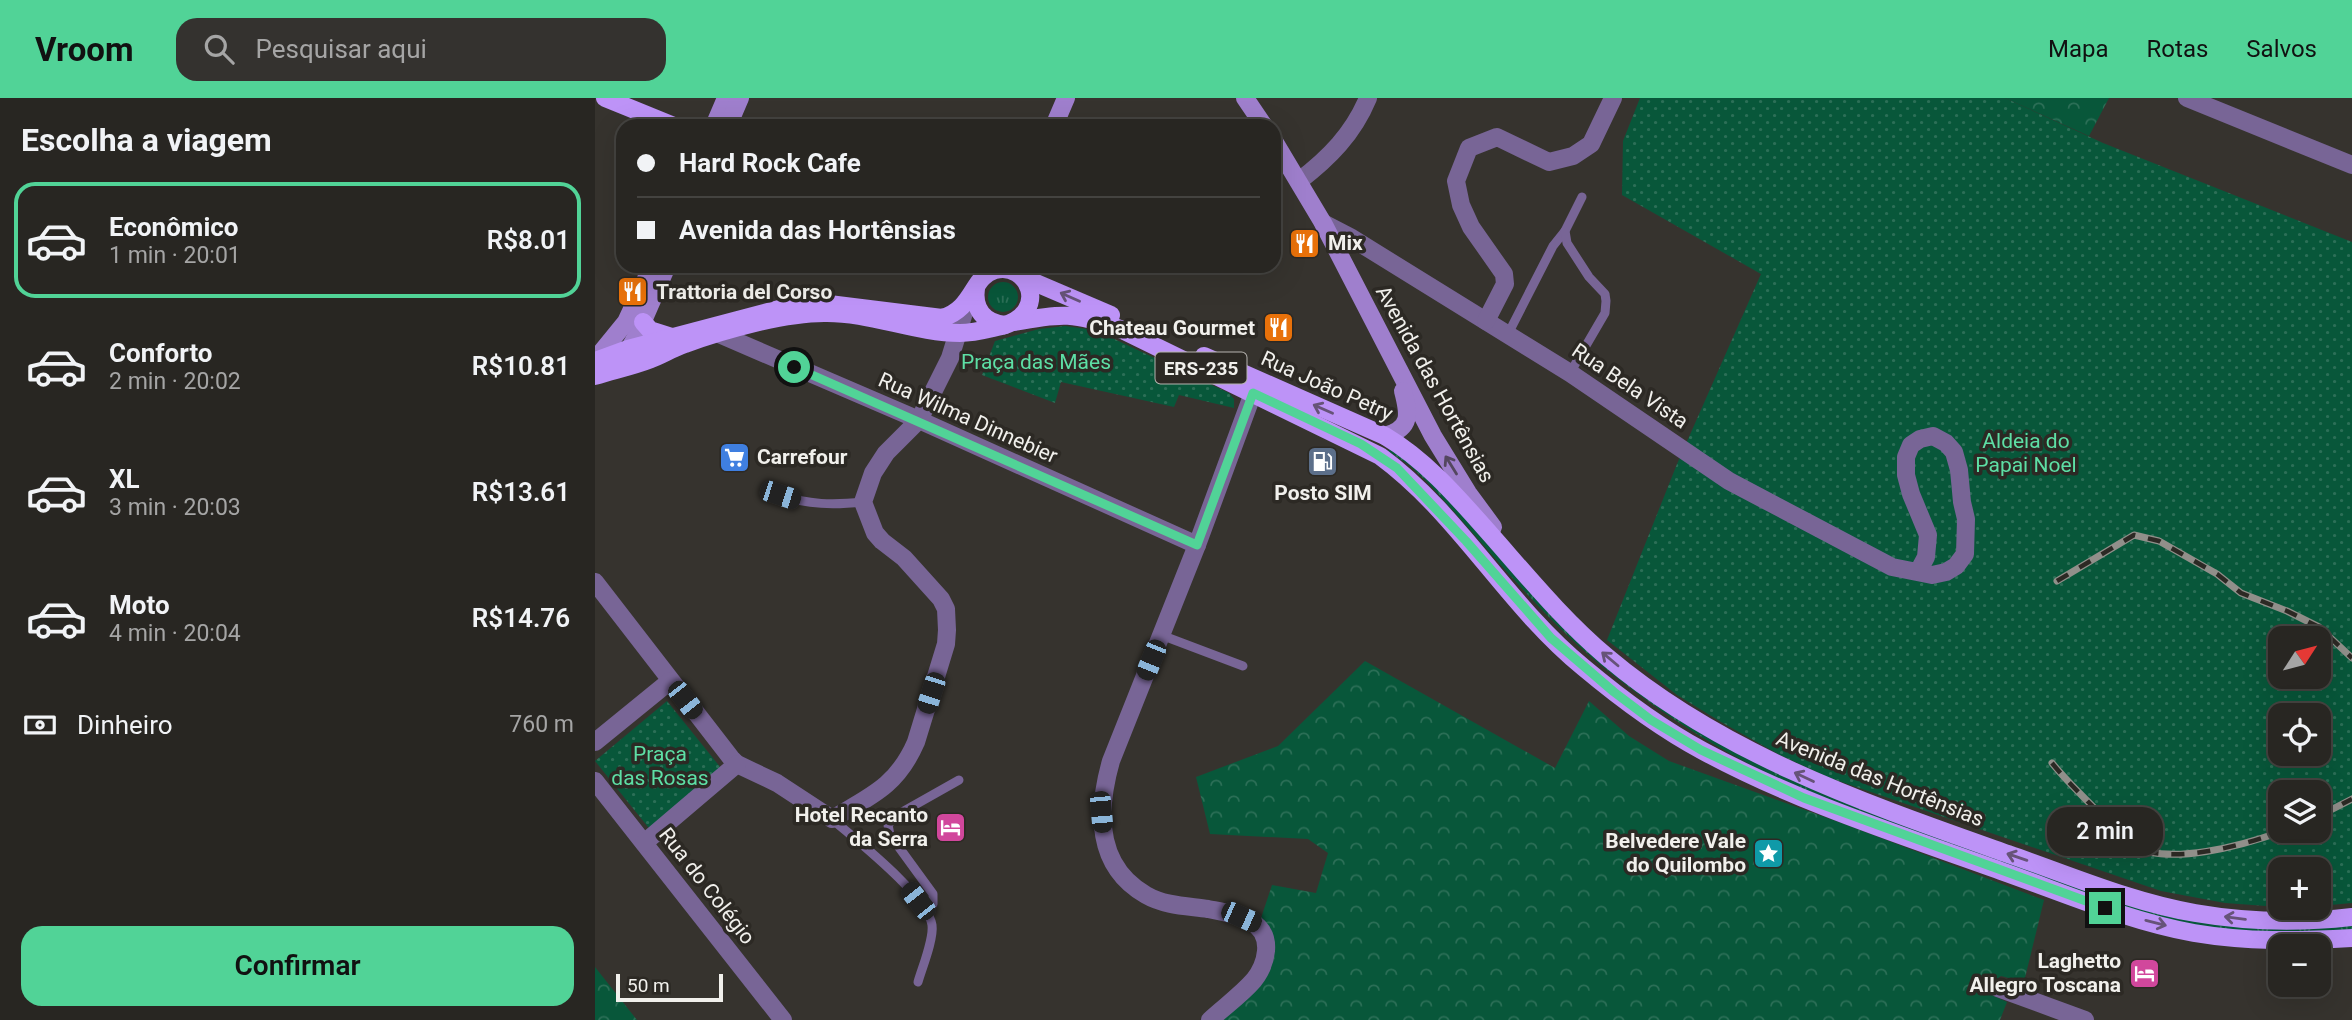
<!DOCTYPE html>
<html lang="pt">
<head>
<meta charset="utf-8">
<style>
  :root { --surface:#282622; --page:#34322f; --text:#f1f3f6; --muted:#a5a5a5; --line:#444340; --accent:#51d397 }
  body { margin:0; font-family:Roboto,sans-serif; background:var(--page); color:var(--text); height:100vh; display:flex; flex-direction:column; font-size:26px; white-space:nowrap }
  * { box-sizing:border-box; margin:0 }
  p { font-size:23px; color:var(--muted) }
  .icon { flex:none; width:38px; height:38px; fill:none; stroke:currentColor; stroke-width:2; stroke-linecap:round; stroke-linejoin:round }
  .map { position:relative; flex:1; overflow:hidden }
  .side { display:flex; flex-direction:column; background:var(--surface); width:595px }
  .side>* { flex:none }
  .hud { position:absolute; left:21px; top:21px; width:665px; height:154px; border-radius:21px; box-shadow:0 7px 28px #0002,0 0 0 2px var(--line); display:grid; align-content:center; height:154px; padding:0 21px; background:var(--surface) }
  .needle { width:46px; rotate:54deg }
  .tools { position:absolute; left:1673px; top:528px; display:grid; gap:14px }
  .tools a { display:grid; place-items:center; width:63px; height:63px; border-radius:14px; background:var(--surface); box-shadow:0 7px 28px #0002,0 0 0 2px var(--line); font-size:35px }
  .scale { position:absolute; left:21px; bottom:18px; width:107px; box-sizing:border-box; padding-left:7px; border:4px solid #f1f0ec; border-top:0; font-size:19px; line-height:24px; white-space:nowrap; color:#f1f0ec; -webkit-text-stroke:5px #2c2924; paint-order:stroke }
  .end { position:absolute; width:32px; height:32px; margin:-16px; border:9px solid #51d397; background:#111; box-shadow:0 0 0 4px #111 }
  .from { border-radius:50% }
  .bubble { position:absolute; height:49px; border-radius:21px; background:var(--surface); box-shadow:0 7px 28px #0002,0 0 0 2px var(--line); font-size:23px; font-weight:600; line-height:49px; text-align:center }
  .car { position:absolute; width:21px; height:42px; margin:-21px -10px; border-radius:9px; box-shadow:0 0 5px 2px #0007; background:linear-gradient(#222 24%,#8ab4d8 0 40%,#222 0 76%,#8ab4d8 0 86%,#222 0) }
  .hud b { display:flex; align-items:center; gap:24px; height:66px; font-size:26px }
  .hud b+b { border-top:2px solid var(--line) }
  .hud i { width:18px; height:18px; background:var(--text) }
  ul { padding:0; list-style:none }
  li { display:flex; align-items:center; gap:21px; height:116px; margin:0 14px 10px; padding:0 7px; border:4px solid transparent; border-radius:21px }
  li div { flex:1 }
  li b { display:block; font-size:26px }
  li em { font-style:normal; font-weight:600 }
  li.active { border-color:var(--accent) }
  li>.icon { width:63px; height:63px; stroke-width:1.5 }
  h2 { padding:0 21px; font-size:32px; line-height:84px }
  .pay { display:flex; align-items:center; gap:18px; height:77px; padding:0 21px; font-size:26px }
  .pay p { margin-inline-start:auto }
  .cta { display:flex; gap:14px; margin-top:auto; padding:14px 21px }
  .cta a { flex:1; height:80px; border-radius:21px; background:var(--accent); color:#111; font-size:28px; font-weight:600; line-height:80px; text-align:center }
  header { display:flex; align-items:center; gap:42px; box-sizing:border-box; height:98px; padding:0 35px; background:var(--accent); color:#111 }
  header strong { font-size:33px }
  nav { display:flex; gap:38px; margin-inline-start:auto; font-size:24px }
  .search { width:490px; height:63px; background:var(--page); display:flex; align-items:center; gap:18px; box-sizing:border-box; padding:0 24px; border-radius:21px; color:var(--muted); font-size:26px }
  main { display:flex; flex:1; min-height:0 }
  .map>svg:first-child { display:block }
  .grass { fill:url(#grass-tufts) }
  .forest { fill:url(#forest-crowns) }
  .park { fill:url(#park-dots); fill-rule:evenodd }
  .lines { fill:none; stroke-linecap:round; stroke-linejoin:round }
  .service { stroke:#786596; stroke-width:9 }
  .minor { stroke:#786596; stroke-width:18 }
  .tertiary { stroke:#786596; stroke-width:18 }
  .secondary { stroke:#9f7fcd; stroke-width:18 }
  .primary { stroke:#bd93f7; stroke-width:18 }
  .rail-casing { stroke:#918f8a; stroke-width:7 }
  .rail { stroke:#2c2924; stroke-width:4.5; stroke-dasharray:13; stroke-linecap:butt }
  .oneway { stroke:#665378 }
  .oneway2 { stroke:#54475f }
  .route { stroke:#51d397; stroke-width:9 }
  .labels { text-anchor:middle; dominant-baseline:central; stroke-width:7; stroke-linejoin:round; paint-order:stroke }
  .shield { fill:#2c2924; stroke:#b6b4b0; stroke-width:2 }
  .shield-label { font-size:19px; font-weight:bold; fill:#f1f0ec }
  .poi-label { font-size:21px; font-weight:bold; fill:#f1f0ec; stroke:#2c2924; text-anchor:end }
  .park-label { font-size:21px; fill:#5ddfa5; stroke:#2c2924 }
  .street-label { font-size:21px; fill:#f1f0ec; stroke:#2c2924 }
</style>
</head>
<body>
<header>
<strong>Vroom</strong>
<div class="search"><svg class="icon" aria-label="search" viewBox="0 0 24 24"><circle cx="10" cy="10" r="6"/><path d="M15 15l6 6"/></svg>Pesquisar aqui</div>
<nav><a>Mapa</a><a>Rotas</a><a>Salvos</a></nav>
</header>
<main>
<section class="side">
<h2>Escolha a viagem</h2>
<ul>
<li class="active"><svg class="icon" aria-label="car" viewBox="0 0 24 24"><path d="M5 17H2v-5l4-1 3-4h7l3 4 3 1v5h-3M9 17h6M6 11h13"/><circle cx="7" cy="17" r="2"/><circle cx="17" cy="17" r="2"/></svg><div><b>Econômico</b><p>1 min · 20:01</p></div><em>R$8.01</em></li>
<li><svg class="icon" aria-label="car" viewBox="0 0 24 24"><path d="M5 17H2v-5l4-1 3-4h7l3 4 3 1v5h-3M9 17h6M6 11h13"/><circle cx="7" cy="17" r="2"/><circle cx="17" cy="17" r="2"/></svg><div><b>Conforto</b><p>2 min · 20:02</p></div><em>R$10.81</em></li>
<li><svg class="icon" aria-label="car" viewBox="0 0 24 24"><path d="M5 17H2v-5l4-1 3-4h7l3 4 3 1v5h-3M9 17h6M6 11h13"/><circle cx="7" cy="17" r="2"/><circle cx="17" cy="17" r="2"/></svg><div><b>XL</b><p>3 min · 20:03</p></div><em>R$13.61</em></li>
<li><svg class="icon" aria-label="car" viewBox="0 0 24 24"><path d="M5 17H2v-5l4-1 3-4h7l3 4 3 1v5h-3M9 17h6M6 11h13"/><circle cx="7" cy="17" r="2"/><circle cx="17" cy="17" r="2"/></svg><div><b>Moto</b><p>4 min · 20:04</p></div><em>R$14.76</em></li>
</ul>
<div class="pay"><svg class="icon" aria-label="cash" viewBox="0 0 24 24"><path d="M3 7h18v10H3z"/><circle cx="12" cy="12" r="2"/></svg>Dinheiro<p>760 m</p></div>
<div class="cta"><a>Confirmar</a></div>
</section>
<div class="map">
<svg width="1757" height="922" viewBox="0 0 1757 922">
  <defs>
    <pattern id="grass-tufts" width="24" height="20" patternUnits="userSpaceOnUse" patternTransform="scale(1.75)"><rect width="24" height="20" fill="#08573a"/><path d="M3 7l-1-3M5 7V3M7 7l1-3M15 17l-1-3M17 17v-4M19 17l1-3" fill="none" stroke="#2c6f57"/></pattern>
    <pattern id="forest-crowns" width="20" height="18" patternUnits="userSpaceOnUse" patternTransform="scale(1.75)"><rect width="20" height="18" fill="#08573a"/><path d="M2 6a3 3 0 1 1 6 0M12 15a3 3 0 1 1 6 0" fill="none" stroke="#2c6f57"/></pattern>
    <pattern id="park-dots" width="8" height="8" patternUnits="userSpaceOnUse" patternTransform="scale(1.75)"><rect width="8" height="8" fill="#08573a"/><path d="M2 2h.1M6 6h.1" fill="none" stroke="#2c6f57" stroke-width="1.8" stroke-linecap="round"/></pattern>
  </defs>
  <rect width="100%" height="100%" fill="#36332e"/>
  <g class="grass">
    <circle cx="408" cy="199" r="15"/>
    <path d="M795,350L816,364L853,399L959,521L1100,630L1507,797L1757,826V831C1701,837 1643,836 1587,825C1512,810 1440,778 1369,752C1317,733 1265,715 1214,694C1144,665 1076,623 1017,576C946,521 893,449 832,384L814,367L793,353Z"/>
  </g>
  <g class="forest">
    <polygon points="1410,0 1514,0 1494,38"/>
    <polygon points="770,563 960,670 994,603 1034,638 1074,663 1249,726 1449,802 1429,884 1406,878 1397,885 1395,892 1399,898 1412,904 1405,922 622,922 664,882 665,823 677,787 721,795 733,755 713,741 615,736 601,679 683,648"/>
    <polygon points="0,869 42,922 0,922"/>
  </g>
  <g class="park">
    <path d="M1045,0H1410L1508,45L1757,144V805L1724,808V772H1685V809L1630,805L1566,793L1235,680L1185,657L1126,624L1082,597L1012,542L1082,366L1166,176L1027,97L1028,43ZM1685,541H1724V579H1685ZM1685,618H1724V656H1685ZM1685,695H1724V733H1685Z"/>
    <polygon points="470,228 492,231 515,239 634,295 639,301 639,310 584,297 579,309 466,284 460,305 387,277 400,243 444,231"/>
    <polygon points="72,603 130,675 57,734 0,663"/>
  </g>
  <g class="lines">
    <g class="service">
      <polyline points="913,236 958,148 970,133"/>
      <polyline points="975,275 1010,215 1011,203 1010,196 994,179 972,145 970,133 987,99"/>
      <path d="M185,397C213,407 239,407 268,404"/>
      <polyline points="566,537 648,568"/>
      <path d="M237,721C261,742 332,797 337,827C339,841 327,870 323,884"/>
      <polyline points="332,815 338,806 338,796 295,737 293,727 302,717 364,682"/>
    </g>
    <g class="minor">
      <polyline points="1592,0 1757,67"/>
      <polyline points="728,125 755,139 975,275 1134,383 1297,469 1337,477 1351,474 1361,468 1370,456 1371,421 1367,404 1364,372 1359,354 1351,345 1338,338 1325,341 1316,347 1311,359 1311,377 1316,396 1333,437 1331,459 1323,474"/>
      <polyline points="891,223 910,186 909,176 876,129 866,107 861,83 874,50 902,39 954,64 978,58 996,46 1018,0"/>
      <polyline points="124,236 324,322 602,447"/>
      <path d="M0,484L136,660L142,666L182,685L237,721C276,698 302,688 321,644L351,546L352,532L351,511L346,501L309,460L287,443L280,435L268,404L278,375L291,355L324,322L355,260L372,205"/>
      <polyline points="0,644 75,583"/>
      <polyline points="0,683 188,922"/>
      <polyline points="49,745 142,666"/>
      <polyline points="1403,890 1490,922"/>
      <path d="M615,922C629,909 646,897 659,882C666,873 670,864 671,853C674,820 638,816 613,811C593,808 570,808 551,797C500,768 502,712 516,663L602,447L658,295"/>
    </g>
    <path class="tertiary" d="M704,83C734,60 758,36 773,0"/>
    <g class="secondary">
      <polyline points="650,0 669,28"/>
      <polyline points="119,28 131,0"/>
      <polyline points="133,28 145,0"/>
      <polyline points="459,28 471,0"/>
      <polyline points="679,43 728,125 838,338 873,395 898,429"/>
      <polyline points="29,260 41,239 72,168"/>
      <polyline points="0,262 31,224 57,168"/>
      <path d="M790,338C817,330 814,316 808,293"/>
    </g>
    <g class="primary">
      <polyline points="10,0 79,28"/>
      <polyline points="427,179 516,217"/>
      <path d="M381,190C378,211 389,225 410,227"/>
      <polyline points="48,224 55,232 77,239"/>
      <path d="M419,224C466,215 480,214 525,231L785,358C864,416 912,507 988,569C1025,600 1065,630 1108,653C1202,704 1306,737 1406,773C1469,795 1533,823 1599,835C1652,844 1704,843 1757,840"/>
      <path d="M609,258L790,338C832,363 864,401 896,437C933,479 969,523 1012,559C1128,657 1272,706 1413,756C1474,777 1536,804 1600,815C1652,824 1705,825 1757,819"/>
      <path d="M0,263L33,251L188,210L234,206L347,220C379,211 377,178 400,172C433,163 456,214 407,228C393,231 380,235 365,235C320,235 275,214 229,215C189,215 128,232 90,246C78,250 67,257 56,261C38,268 19,272 0,278"/>
    </g>
    <defs>
      <g id="rail">
        <polyline points="1462,483 1539,437 1564,443 1622,476 1646,495 1692,513 1724,529 1757,560"/>
        <path d="M1457,665C1474,686 1494,704 1513,724C1520,731 1527,742 1536,747C1573,769 1649,747 1688,733"/>
        <polyline points="1724,718 1757,701"/>
      </g>
    </defs>
    <use href="#rail" class="rail-casing"/>
    <use href="#rail" class="rail"/>
  </g>
  <defs><path id="oneway-shaft" d="M-6 0H5M1.5-3L5.5 0L1.5 3" fill="none" stroke-width="1.6" stroke-linecap="round" stroke-linejoin="round" transform="scale(1.75)"/></defs>
  <g class="oneway">
    <use href="#oneway-shaft" transform="translate(475 199) rotate(-156)"/>
    <use href="#oneway-shaft" transform="translate(728 311) rotate(-156)"/>
    <use href="#oneway-shaft" transform="translate(1015 561) rotate(-140)"/>
    <use href="#oneway-shaft" transform="translate(1209 679) rotate(-155)"/>
    <use href="#oneway-shaft" transform="translate(1422 759) rotate(-161)"/>
    <use href="#oneway-shaft" transform="translate(1640 820) rotate(-173)"/>
    <use href="#oneway-shaft" transform="translate(1561 825) rotate(14)"/>
  </g>
  <use class="oneway2" href="#oneway-shaft" transform="translate(856 367) rotate(-122)"/>
  <g class="lines">
    <polyline class="route" points="199,269 602,447 658,295 766,346 802,370 871,443 956,540 1019,594 1056,622 1106,652 1209,700 1510,810"/>
  </g>
  <defs>
    <symbol id="restaurant-square" viewBox="-11 -11 22 22"><rect x="-9" y="-9" width="18" height="18" rx="4" fill="#e8710a" stroke="#2c2924"/><path d="M-5-6h1v4h1v-4h1v4h1v-4h1v5L-1.5 .5V6h-2V.5L-5-1ZM5-6V6H3V1.5H1.5Q1.5-4 5-6Z" fill="#fff"/></symbol>
    <symbol id="supermarket-square" viewBox="-11 -11 22 22"><rect x="-9" y="-9" width="18" height="18" rx="4" fill="#3f7fe0" stroke="#2c2924"/><path d="M-6-5.5h2.5l.6 2H6L4.5 2H-2.5L-4.4-4H-6ZM-1.5 3.2a1.3 1.3 0 1 0 .1 0ZM3 3.2a1.3 1.3 0 1 0 .1 0Z" fill="#fff"/></symbol>
    <symbol id="fuel-square" viewBox="-11 -11 22 22"><rect x="-9" y="-9" width="18" height="18" rx="4" fill="#5c6f8a" stroke="#2c2924"/><path d="M-5.5-6h7V0h2V4h1.3V-2.5L3-4.5l.8-.8L6-3V5H2.5V1h-1V6h-7ZM-4.2-4.7v3.2H.2V-4.7Z" fill="#fff"/></symbol>
    <symbol id="hotel-square" viewBox="-11 -11 22 22"><rect x="-9" y="-9" width="18" height="18" rx="4" fill="#d1479c" stroke="#2c2924"/><path d="M-6-4.5h1.5V1H6V5H4.5V3h-9V5H-6ZM-4 0a1.8 1.8 0 1 1 3.6 0ZM.5 0V-2.5h3Q6-2.5 6 0Z" fill="#fff"/></symbol>
    <symbol id="sight-square" viewBox="-11 -11 22 22"><rect x="-9" y="-9" width="18" height="18" rx="4" fill="#0f9aa8" stroke="#2c2924"/><path d="M0-6L1.8-2.2L6-1.7L2.9 1.2L3.7 5.4L0 3.3L-3.7 5.4L-2.9 1.2L-6-1.7L-1.8-2.2Z" fill="#fff"/></symbol>
  </defs>
  <g fill-rule="evenodd">
    <use href="#restaurant-square" x="692" y="128" width="35" height="35"/>
    <use href="#restaurant-square" x="20" y="176" width="35" height="35"/>
    <use href="#restaurant-square" x="666" y="212" width="35" height="35"/>
    <use href="#supermarket-square" x="122" y="342" width="35" height="35"/>
    <use href="#fuel-square" x="710" y="346" width="35" height="35"/>
    <use href="#hotel-square" x="338" y="712" width="35" height="35"/>
    <use href="#sight-square" x="1156" y="738" width="35" height="35"/>
    <use href="#hotel-square" x="1532" y="858" width="35" height="35"/>
  </g>
  <g class="labels">
    <rect class="shield" x="560.5" y="254.5" width="91" height="31" rx="5"/>
    <g class="shield-label">
      <text x="606" y="270">ERS-235</text>
    </g>
    <g class="poi-label">
      <text x="733" y="145" text-anchor="start">Mix</text>
      <text x="61" y="194" text-anchor="start">Trattoria del Corso</text>
      <text x="660" y="230">Chateau Gourmet</text>
      <text x="162" y="359" text-anchor="start">Carrefour</text>
      <text x="728" y="395" text-anchor="middle">Posto SIM</text>
      <text x="333" y="717">Hotel Recanto<tspan x="333" dy="24">da Serra</tspan></text>
      <text x="1151" y="743">Belvedere Vale<tspan x="1151" dy="24">do Quilombo</tspan></text>
      <text x="1526" y="863">Laghetto<tspan x="1526" dy="24">Allegro Toscana</tspan></text>
    </g>
    <g class="park-label">
      <text x="441" y="264">Praça das Mães</text>
      <text x="1431" y="343">Aldeia do<tspan x="1431" dy="24">Papai Noel</tspan></text>
      <text x="65" y="656">Praça<tspan x="65" dy="24">das Rosas</tspan></text>
    </g>
    <g class="street-label">
      <text transform="translate(840 286) rotate(61)">Avenida das Hortênsias</text>
      <text transform="translate(732 288) rotate(24)">Rua João Petry</text>
      <text transform="translate(1035 288) rotate(34)">Rua Bela Vista</text>
      <text transform="translate(373 320) rotate(24)">Rua Wilma Dinnebier</text>
      <text transform="translate(1285 681) rotate(22)">Avenida das Hortênsias</text>
      <text transform="translate(112 788) rotate(52)">Rua do Colégio</text>
    </g>
  </g>
</svg>
<div class="tools">
<a><svg class="needle" viewBox="-14 -14 28 28"><path d="M0-13l5 13h-10z" fill="#e53935"/><path d="M0 13l5-13h-10z" fill="#a5a5a5"/></svg></a>
<a><svg class="icon" aria-label="locate" viewBox="0 0 24 24"><circle cx="12" cy="12" r="6"/><path d="M12 2v4M12 18v4M2 12h4M18 12h4"/></svg></a>
<a><svg class="icon" aria-label="layers" viewBox="0 0 24 24"><path d="M12 4l9 5-9 5-9-5zM3 14l9 5 9-5"/></svg></a>
<a>+</a>
<a>−</a>
</div>
<div class="scale">50 m</div>
<i class="end from" style="left:199px;top:269px"></i>
<i class="end" style="left:1510px;top:810px"></i>
<div class="bubble" style="left:1452px;top:709px;width:116px">2 min</div>
<i class="car" style="left:185px;top:397px;rotate:108deg"></i>
<i class="car" style="left:556px;top:562px;rotate:202deg"></i>
<i class="car" style="left:336px;top:595px;rotate:198deg"></i>
<i class="car" style="left:90px;top:602px;rotate:142deg"></i>
<i class="car" style="left:506px;top:714px;rotate:175deg"></i>
<i class="car" style="left:323px;top:803px;rotate:322deg"></i>
<i class="car" style="left:646px;top:819px;rotate:114deg"></i>
<div class="hud">
<b><i class="from"></i>Hard Rock Cafe</b>
<b><i></i>Avenida das Hortênsias</b>
</div>
</div>
</main>
</body>
</html>
